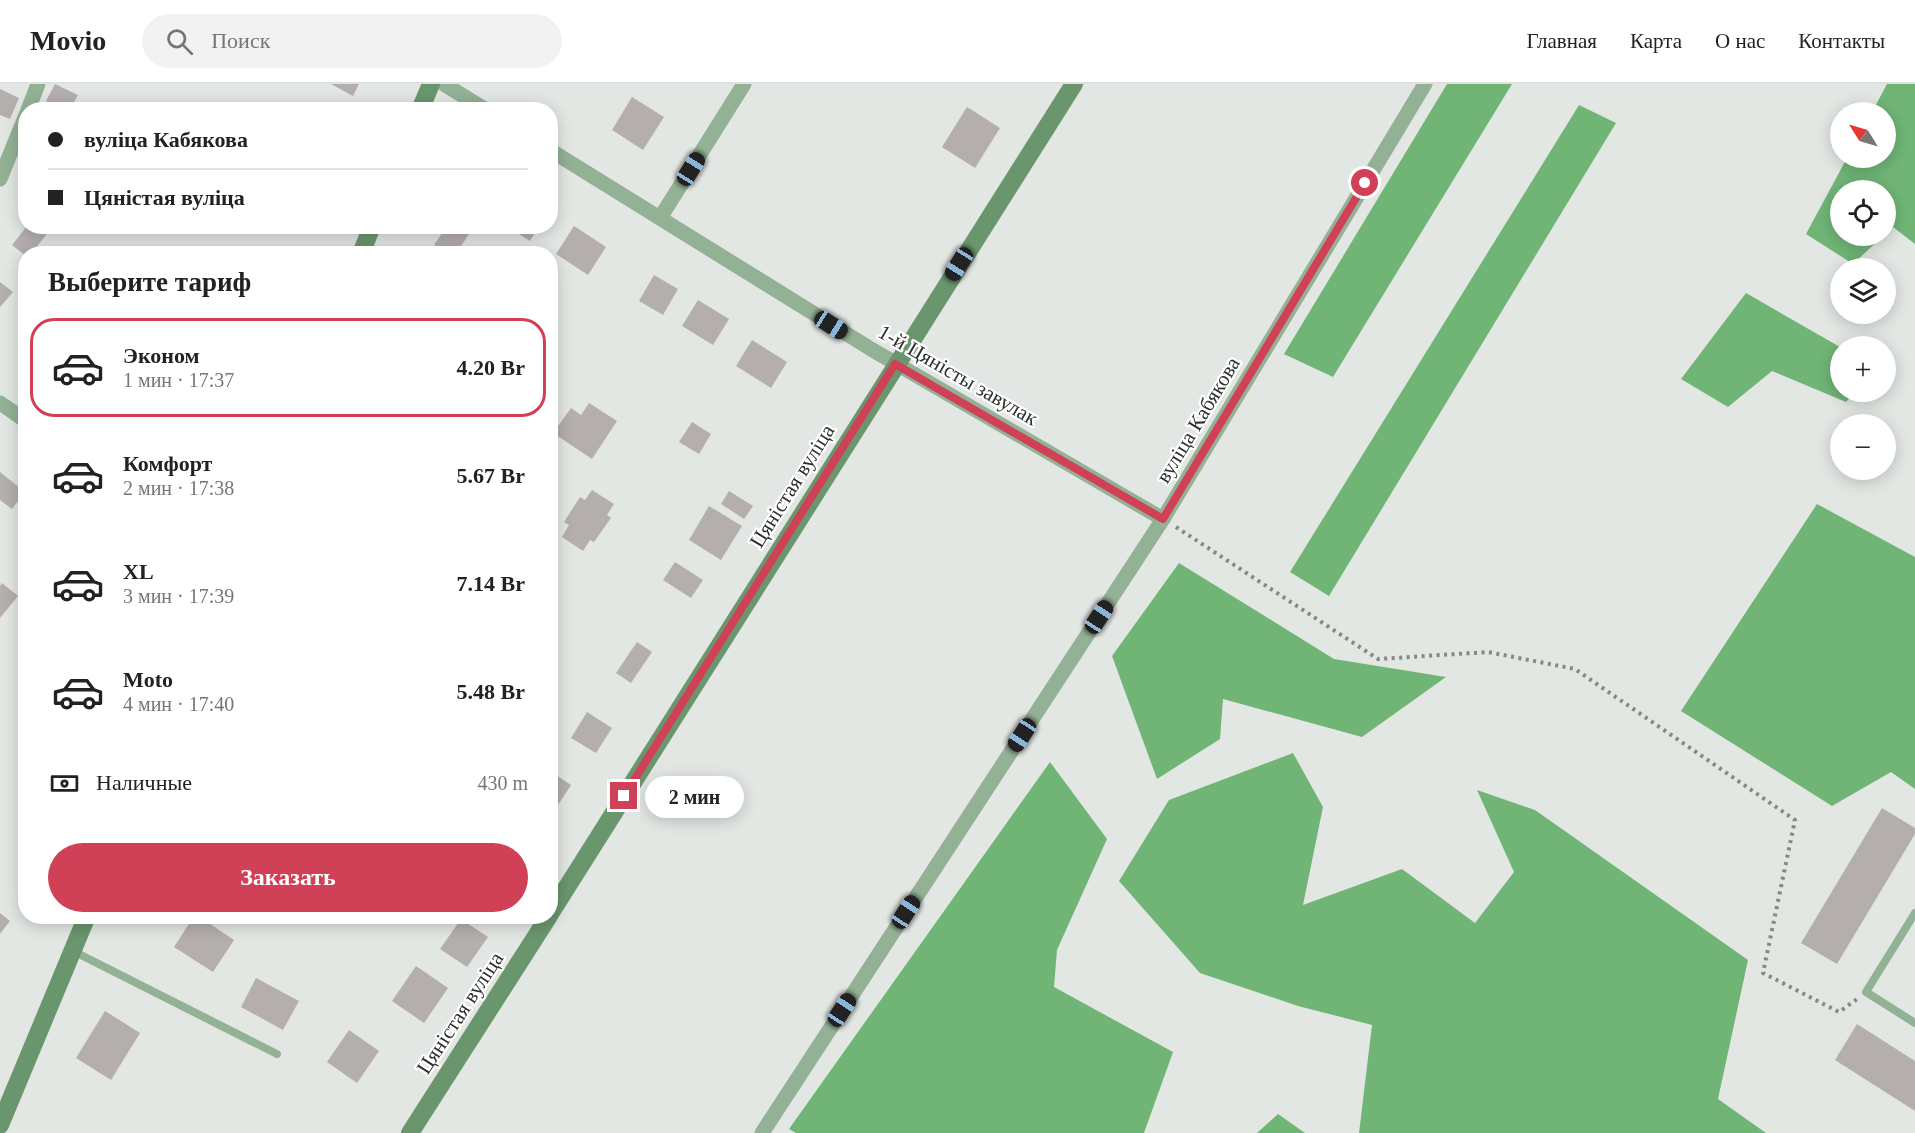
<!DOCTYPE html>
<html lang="ru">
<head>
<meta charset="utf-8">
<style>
  :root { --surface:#fff; --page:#f2f2f2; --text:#222; --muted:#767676; --line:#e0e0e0; --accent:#d04056 }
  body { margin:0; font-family:"Times New Roman",serif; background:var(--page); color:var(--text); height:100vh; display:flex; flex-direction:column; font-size:22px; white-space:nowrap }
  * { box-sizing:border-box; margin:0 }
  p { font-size:20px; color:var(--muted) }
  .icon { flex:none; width:33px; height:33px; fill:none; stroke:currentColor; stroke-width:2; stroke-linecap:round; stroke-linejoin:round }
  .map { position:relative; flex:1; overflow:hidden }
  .panel { position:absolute; left:18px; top:162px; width:540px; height:678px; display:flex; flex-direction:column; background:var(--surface); border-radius:24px; box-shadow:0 3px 15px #0003 }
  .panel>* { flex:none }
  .banner { position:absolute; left:18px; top:18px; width:540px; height:132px; border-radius:24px; box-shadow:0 3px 15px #0003; display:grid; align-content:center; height:132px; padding:0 30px; background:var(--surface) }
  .needle { width:39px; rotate:307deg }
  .buttons { position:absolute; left:1830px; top:18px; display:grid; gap:12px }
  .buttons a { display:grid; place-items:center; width:66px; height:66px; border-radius:50%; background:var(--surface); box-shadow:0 3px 15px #0003; font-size:30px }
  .end { position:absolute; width:27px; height:27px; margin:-14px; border:8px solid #d04056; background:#fff; box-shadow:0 0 0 3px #fff }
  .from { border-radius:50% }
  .bubble { position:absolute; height:42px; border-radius:21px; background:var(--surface); box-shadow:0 3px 15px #0003; font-size:20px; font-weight:800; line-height:42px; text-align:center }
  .car { position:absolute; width:18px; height:36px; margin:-18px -9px; border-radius:8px; box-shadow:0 0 4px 2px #0007; background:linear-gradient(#222 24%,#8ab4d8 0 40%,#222 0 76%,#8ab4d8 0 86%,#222 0) }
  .banner b { display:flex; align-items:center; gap:21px; height:57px; font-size:22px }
  .banner b+b { border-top:2px solid var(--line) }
  .banner i { width:15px; height:15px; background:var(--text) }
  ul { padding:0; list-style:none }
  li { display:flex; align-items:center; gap:18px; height:99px; margin:0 12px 9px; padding:0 18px; border:3px solid transparent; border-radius:24px }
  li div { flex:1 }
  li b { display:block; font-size:22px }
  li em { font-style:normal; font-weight:800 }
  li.current { border-color:var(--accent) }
  li>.icon { width:54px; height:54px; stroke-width:1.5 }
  h2 { padding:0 30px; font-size:27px; line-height:72px }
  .pay { display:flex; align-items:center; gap:15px; height:66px; padding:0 30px; font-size:22px }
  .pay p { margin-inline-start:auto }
  .button { display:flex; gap:12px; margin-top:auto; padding:12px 30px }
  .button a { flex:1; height:69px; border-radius:36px; background:var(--accent); color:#fff; font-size:24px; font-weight:800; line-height:69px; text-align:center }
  header { display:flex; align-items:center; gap:36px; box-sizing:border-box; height:84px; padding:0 30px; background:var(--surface); border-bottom:2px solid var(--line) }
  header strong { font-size:28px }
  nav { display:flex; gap:33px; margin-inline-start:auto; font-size:21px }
  .search { width:420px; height:54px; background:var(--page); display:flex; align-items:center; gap:15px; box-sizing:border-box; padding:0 21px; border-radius:33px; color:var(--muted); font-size:22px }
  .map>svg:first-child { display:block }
  .forest { fill:#70b576 }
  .building { fill:#b5aeae }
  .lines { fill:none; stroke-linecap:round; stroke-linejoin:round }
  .path { stroke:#858885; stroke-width:4; stroke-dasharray:3 4.5; stroke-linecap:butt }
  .lane { stroke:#93b195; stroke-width:8 }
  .street { stroke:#93b195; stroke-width:15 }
  .secondary { stroke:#6a966d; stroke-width:18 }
  .route { stroke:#d04056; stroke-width:8 }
  .labels { text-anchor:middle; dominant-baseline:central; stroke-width:4.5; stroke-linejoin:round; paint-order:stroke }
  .street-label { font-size:21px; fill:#2d2f2d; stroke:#fff }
</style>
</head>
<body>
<header>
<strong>Movio</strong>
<div class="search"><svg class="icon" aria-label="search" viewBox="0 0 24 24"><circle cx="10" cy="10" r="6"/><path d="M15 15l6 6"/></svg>Поиск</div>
<nav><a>Главная</a><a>Карта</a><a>О нас</a><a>Контакты</a></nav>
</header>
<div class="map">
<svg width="1915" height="1049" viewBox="0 0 1915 1049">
  <rect width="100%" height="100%" fill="#e3e7e3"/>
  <g class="forest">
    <polygon points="1447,0 1512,0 1333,293 1284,270"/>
    <polygon points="1887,0 1915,0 1915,160 1893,143 1886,150 1886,106 1840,106 1840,152 1883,152 1853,180 1806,150 1847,74 1886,74 1886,28 1872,28"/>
    <polygon points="1579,21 1616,39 1329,512 1290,488"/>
    <polygon points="1746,209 1840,263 1840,308 1855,308 1846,318 1772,287 1728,323 1681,295"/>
    <polygon points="1817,420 1915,473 1915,705 1891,688 1832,722 1681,627"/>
    <polygon points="1179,479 1334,575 1446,593 1362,653 1223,615 1220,655 1157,695 1112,572"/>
    <polygon points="1293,669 1323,723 1303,821 1402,785 1475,839 1514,788 1477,706 1535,726 1748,876 1718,1015 1766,1049 1359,1049 1372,941 1298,922 1200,889 1119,797 1169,716"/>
    <polygon points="1050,678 1107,755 1057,866 1054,903 1173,968 1144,1049 796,1049 789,1045"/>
    <polygon points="1278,1030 1305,1049 1257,1049"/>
  </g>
  <g class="building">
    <polygon points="55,0 78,11 70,26 62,26 46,17"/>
    <polygon points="331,0 359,0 353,12"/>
    <polygon points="0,5 19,14 10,35 0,31"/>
    <polygon points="632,13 664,33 643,66 612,46"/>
    <polygon points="967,23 1000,44 975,84 942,63"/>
    <polygon points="27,142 44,142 49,147 31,170 26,170 26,172 12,161"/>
    <polygon points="432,142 474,142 456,170 447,170 434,161 442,149"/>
    <polygon points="506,142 539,142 530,157"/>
    <polygon points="574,142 606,163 588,191 556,170"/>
    <polygon points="654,191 678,205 663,231 639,217"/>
    <polygon points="0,198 13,208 0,223"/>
    <polygon points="698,216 729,235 713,261 682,242"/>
    <polygon points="752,256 787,278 771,304 736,282"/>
    <polygon points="589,319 617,337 592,375 553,349 571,324 581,331"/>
    <polygon points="692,338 711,350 699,370 679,358"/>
    <polygon points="0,388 25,408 12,425 0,416"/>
    <polygon points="592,406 614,420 607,431 611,434 594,458 590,456 583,467 562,453 569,441 564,438 580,413 585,416"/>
    <polygon points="729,407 753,422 744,435 721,420"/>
    <polygon points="709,422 742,442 721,476 689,456"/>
    <polygon points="675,478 703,496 691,514 663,496"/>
    <polygon points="2,499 18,512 0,534 0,502"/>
    <polygon points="637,558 652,568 631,599 616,589"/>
    <polygon points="587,628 612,644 596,669 571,654"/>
    <polygon points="550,687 571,701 552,730 550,729"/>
    <polygon points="1882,724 1915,744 1915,750 1837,880 1801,859"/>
    <polygon points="0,829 10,837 0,850"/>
    <polygon points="194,832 198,832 234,856 213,888 174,863"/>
    <polygon points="461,835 488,853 467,883 440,865"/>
    <polygon points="416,882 448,904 424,939 392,917"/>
    <polygon points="256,894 299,917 283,946 241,923"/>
    <polygon points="105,927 140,949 111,996 76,974"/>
    <polygon points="1857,940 1915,977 1915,1027 1835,976"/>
    <polygon points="349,946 379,967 357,999 327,978"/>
  </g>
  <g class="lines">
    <polyline class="path" points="1176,443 1378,575 1488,568 1575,585 1795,736 1763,889 1839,928 1857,915"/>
    <g class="lane">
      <polyline points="1915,829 1866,908 1915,939"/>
      <polyline points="73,867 277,970"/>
    </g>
    <g class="street">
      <polyline points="444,0 486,26"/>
      <polyline points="28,26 38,0"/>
      <polyline points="550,66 871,265 1163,435"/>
      <polyline points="0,95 26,31"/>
      <polyline points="660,134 744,0"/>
      <polyline points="0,319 26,337"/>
      <polyline points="762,1049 1163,435 1425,0"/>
    </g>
    <g class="secondary">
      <polyline points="420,26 431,0"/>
      <polyline points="361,170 372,142"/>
      <polyline points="550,830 1074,0"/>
      <polyline points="0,1041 87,832"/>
      <polyline points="410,1049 549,832"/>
    </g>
  </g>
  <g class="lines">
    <polyline class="route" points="624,712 895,280 1163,435 1365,99"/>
  </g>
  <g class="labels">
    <g class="street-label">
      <text transform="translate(958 291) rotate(30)">1-й Цяністы завулак</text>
      <text transform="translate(1198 336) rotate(-59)">вуліца Кабякова</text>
      <text transform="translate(792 402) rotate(-58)">Цяністая вуліца</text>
      <text transform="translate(460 929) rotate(-57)">Цяністая вуліца</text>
    </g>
  </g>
</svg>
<div class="buttons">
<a><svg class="needle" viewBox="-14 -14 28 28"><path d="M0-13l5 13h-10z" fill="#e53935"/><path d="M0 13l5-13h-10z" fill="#767676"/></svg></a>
<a><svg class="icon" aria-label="locate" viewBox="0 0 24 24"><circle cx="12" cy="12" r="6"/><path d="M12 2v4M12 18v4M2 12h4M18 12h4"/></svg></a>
<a><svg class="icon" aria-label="layers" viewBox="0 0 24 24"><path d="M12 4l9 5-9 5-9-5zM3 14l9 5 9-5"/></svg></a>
<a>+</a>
<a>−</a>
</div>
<i class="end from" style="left:1365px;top:99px"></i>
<i class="end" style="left:624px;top:712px"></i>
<div class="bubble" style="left:645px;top:692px;width:99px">2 мин</div>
<i class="car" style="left:691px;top:85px;rotate:32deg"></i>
<i class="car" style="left:959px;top:180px;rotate:212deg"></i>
<i class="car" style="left:831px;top:241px;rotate:122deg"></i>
<i class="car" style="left:1099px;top:533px;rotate:33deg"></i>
<i class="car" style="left:1022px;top:651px;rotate:213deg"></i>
<i class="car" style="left:906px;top:828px;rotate:33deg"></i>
<i class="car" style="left:842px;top:926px;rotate:33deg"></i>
<div class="banner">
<b><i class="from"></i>вуліца Кабякова</b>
<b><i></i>Цяністая вуліца</b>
</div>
<section class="panel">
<h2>Выберите тариф</h2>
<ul>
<li class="current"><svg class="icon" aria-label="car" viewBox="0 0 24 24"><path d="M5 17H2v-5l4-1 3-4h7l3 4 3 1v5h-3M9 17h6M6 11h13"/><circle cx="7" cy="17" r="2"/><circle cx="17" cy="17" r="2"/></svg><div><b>Эконом</b><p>1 мин · 17:37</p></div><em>4.20 Br</em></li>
<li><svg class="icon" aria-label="car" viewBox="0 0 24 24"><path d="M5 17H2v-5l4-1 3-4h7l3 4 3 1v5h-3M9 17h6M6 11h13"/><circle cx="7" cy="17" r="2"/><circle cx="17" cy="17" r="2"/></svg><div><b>Комфорт</b><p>2 мин · 17:38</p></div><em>5.67 Br</em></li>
<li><svg class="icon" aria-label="car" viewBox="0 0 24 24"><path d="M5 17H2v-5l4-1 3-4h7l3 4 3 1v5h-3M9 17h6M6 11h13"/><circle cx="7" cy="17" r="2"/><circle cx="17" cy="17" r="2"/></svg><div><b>XL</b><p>3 мин · 17:39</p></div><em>7.14 Br</em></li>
<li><svg class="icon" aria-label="car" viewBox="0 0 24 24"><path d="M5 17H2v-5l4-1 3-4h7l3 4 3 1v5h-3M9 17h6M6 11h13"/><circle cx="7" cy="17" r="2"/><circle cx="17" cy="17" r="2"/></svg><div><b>Moto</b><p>4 мин · 17:40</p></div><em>5.48 Br</em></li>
</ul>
<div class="pay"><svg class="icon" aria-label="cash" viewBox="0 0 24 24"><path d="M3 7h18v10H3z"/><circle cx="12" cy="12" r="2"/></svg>Наличные<p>430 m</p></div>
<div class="button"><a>Заказать</a></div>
</section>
</div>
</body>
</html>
